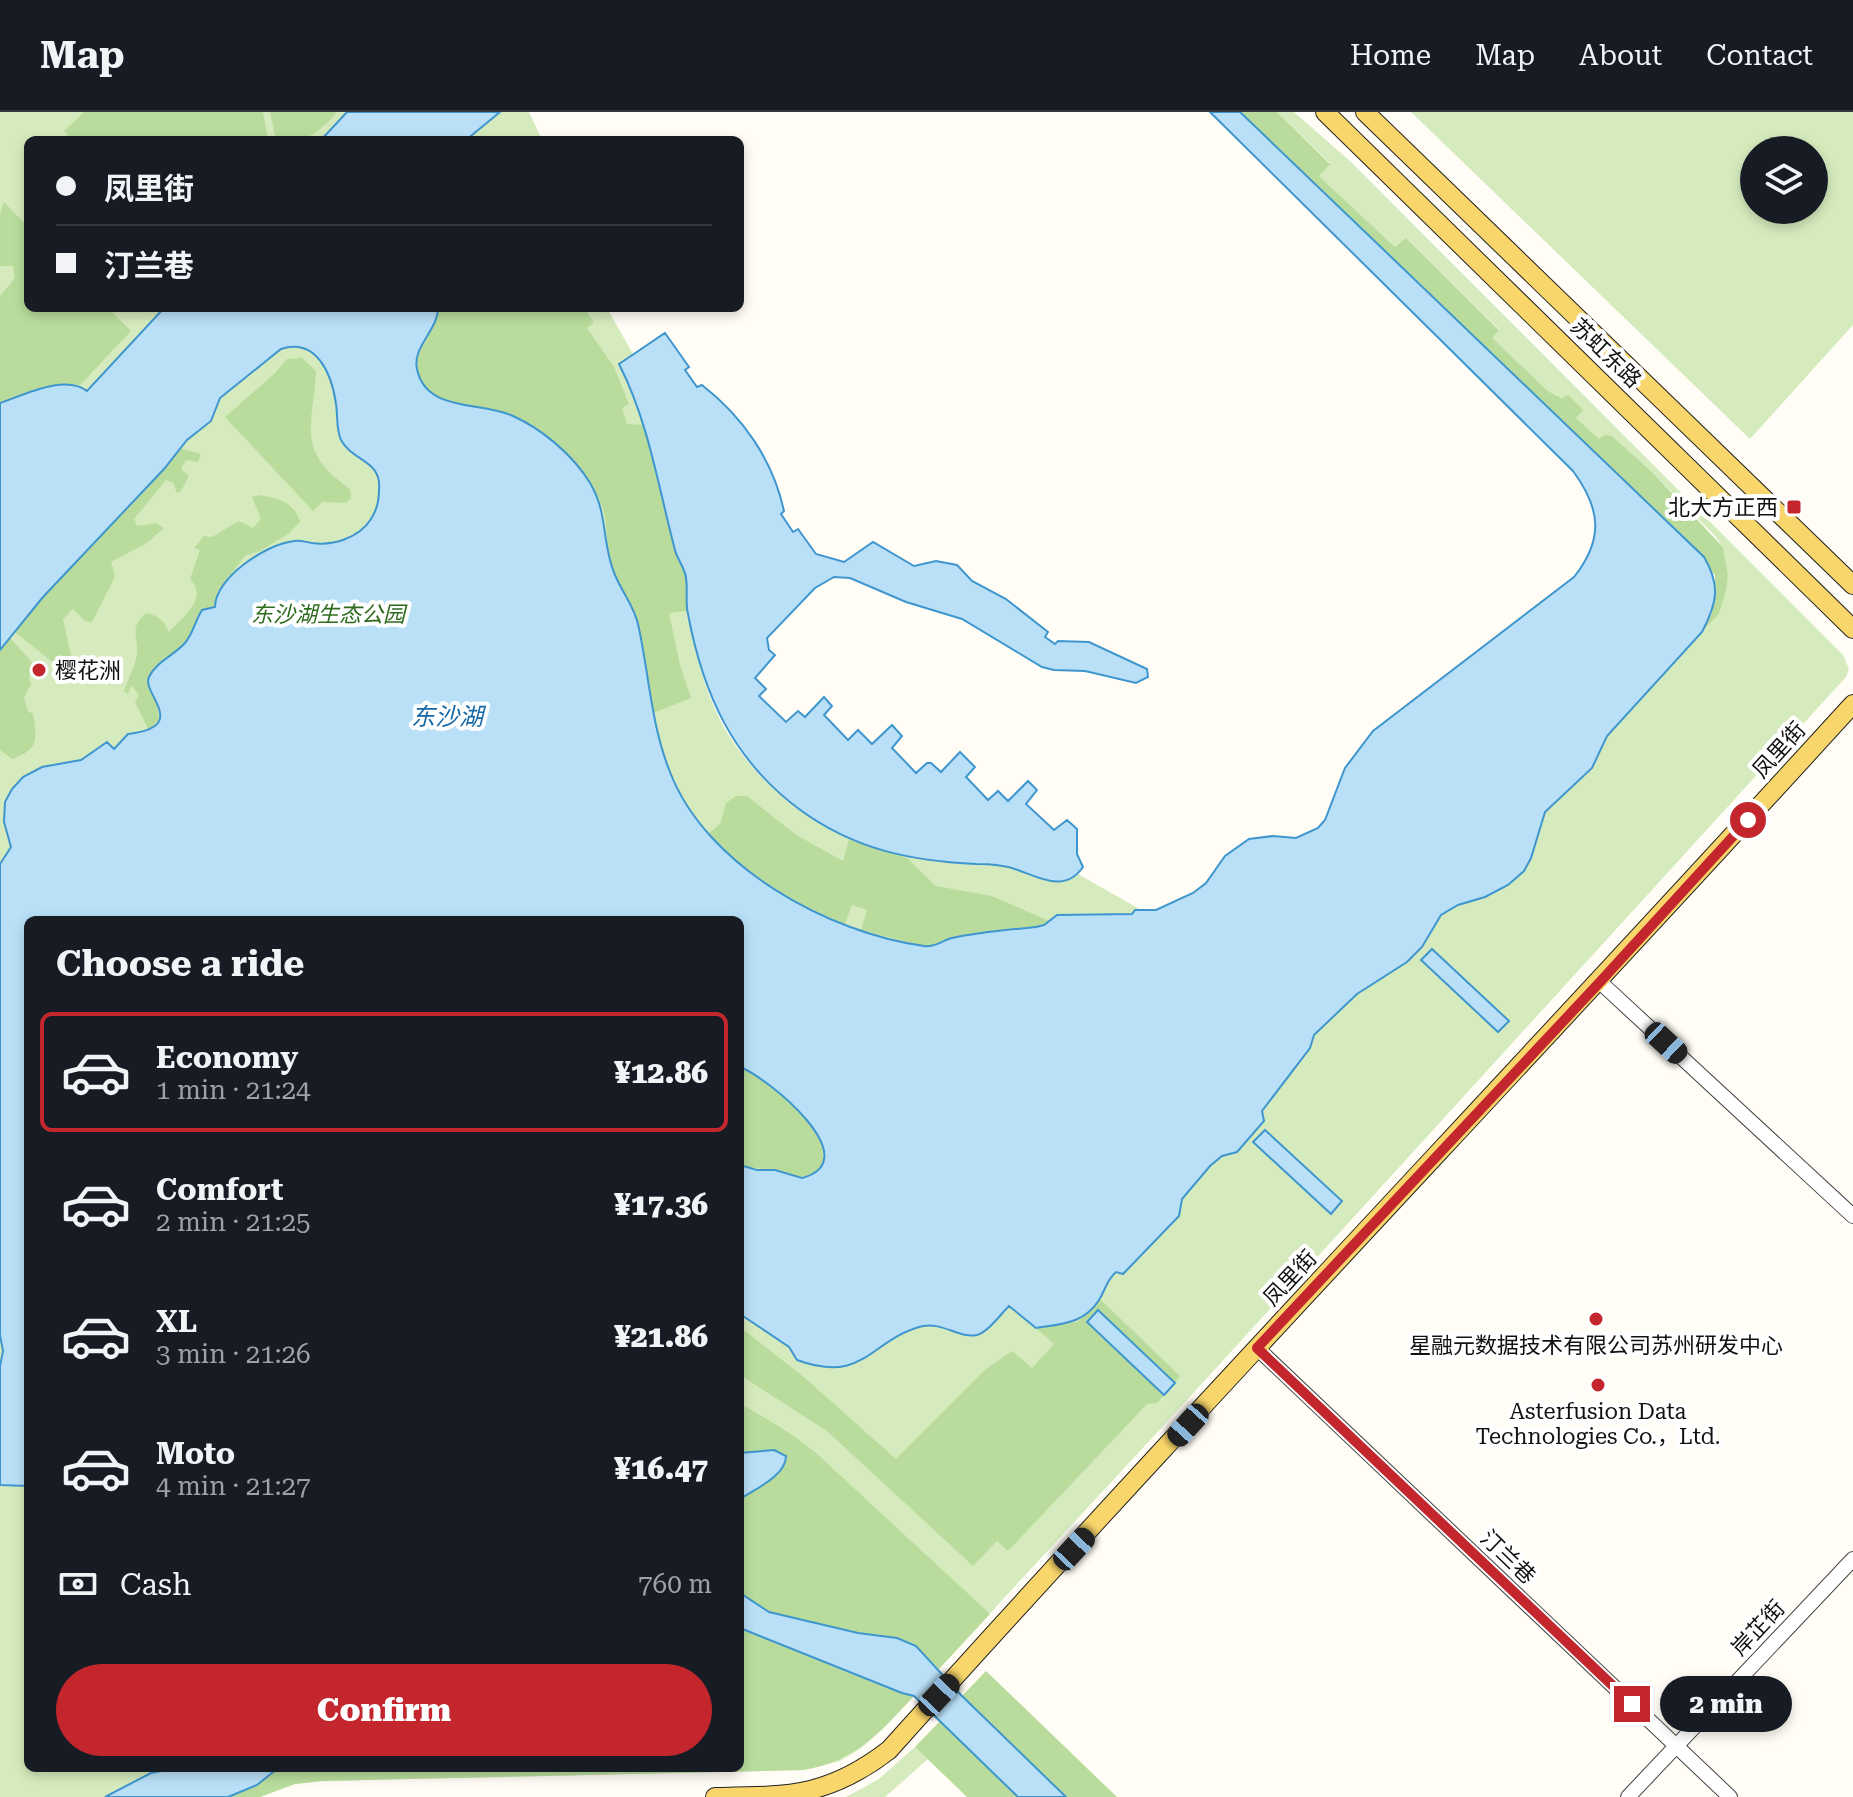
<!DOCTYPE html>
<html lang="en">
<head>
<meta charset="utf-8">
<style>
  :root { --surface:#171b24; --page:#242831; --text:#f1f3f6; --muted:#9ea1a6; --line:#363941; --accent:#c4262e }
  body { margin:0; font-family:"Roboto Serif","Noto Sans SC",serif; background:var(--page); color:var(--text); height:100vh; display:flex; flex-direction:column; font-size:30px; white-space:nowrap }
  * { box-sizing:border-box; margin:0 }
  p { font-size:26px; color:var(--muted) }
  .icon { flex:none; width:44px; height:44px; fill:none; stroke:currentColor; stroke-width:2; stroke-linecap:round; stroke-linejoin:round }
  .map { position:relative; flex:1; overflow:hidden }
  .panel { position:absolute; left:24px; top:804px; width:720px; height:856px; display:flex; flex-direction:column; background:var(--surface); border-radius:12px; box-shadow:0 4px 12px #0003 }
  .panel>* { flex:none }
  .hud { position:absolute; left:24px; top:24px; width:720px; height:176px; border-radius:12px; box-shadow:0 4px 12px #0003; display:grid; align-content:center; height:176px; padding:0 32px; background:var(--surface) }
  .buttons { position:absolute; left:1740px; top:24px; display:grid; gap:16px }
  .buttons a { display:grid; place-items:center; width:88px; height:88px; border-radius:50%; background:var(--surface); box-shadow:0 4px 12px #0003; font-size:40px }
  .end { position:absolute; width:36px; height:36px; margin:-18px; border:10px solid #c4262e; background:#fff; box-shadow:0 0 0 4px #fff }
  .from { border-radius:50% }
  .bubble { position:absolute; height:56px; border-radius:28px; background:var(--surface); box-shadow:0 4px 12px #0003; font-size:26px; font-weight:800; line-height:56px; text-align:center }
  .car { position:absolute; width:24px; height:48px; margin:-24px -12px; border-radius:10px; box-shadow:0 0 6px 2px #0007; background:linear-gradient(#222 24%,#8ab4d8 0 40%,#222 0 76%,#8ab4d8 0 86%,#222 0) }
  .hud b { display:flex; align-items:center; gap:28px; height:76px; font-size:30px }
  .hud b+b { border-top:2px solid var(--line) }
  .hud i { width:20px; height:20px; background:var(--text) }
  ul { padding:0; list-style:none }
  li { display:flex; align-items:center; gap:24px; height:120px; margin:0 16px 12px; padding:0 16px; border:4px solid transparent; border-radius:12px }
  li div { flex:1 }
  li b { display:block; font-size:30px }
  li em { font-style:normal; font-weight:800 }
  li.on { border-color:var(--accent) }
  li>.icon { width:72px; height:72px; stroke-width:1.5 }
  h2 { padding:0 32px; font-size:36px; line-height:96px }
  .pay { display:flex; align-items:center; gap:20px; height:88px; padding:0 32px; font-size:30px }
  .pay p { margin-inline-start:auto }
  .primary-button { display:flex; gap:16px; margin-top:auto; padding:16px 32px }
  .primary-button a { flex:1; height:92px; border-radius:48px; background:var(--accent); color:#fff; font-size:32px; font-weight:800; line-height:92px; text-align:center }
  header { display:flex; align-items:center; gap:48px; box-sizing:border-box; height:112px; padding:0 40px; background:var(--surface); border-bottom:2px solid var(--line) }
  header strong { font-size:38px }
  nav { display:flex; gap:44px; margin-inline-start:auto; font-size:28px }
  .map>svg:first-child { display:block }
  .green { fill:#d5ebbd; fill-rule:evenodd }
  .forest { fill:#b9dc9c }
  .water { fill:#b9e0f7; stroke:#3f96cf; stroke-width:2 }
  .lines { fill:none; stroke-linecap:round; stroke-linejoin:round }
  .minor-casing { stroke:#444; stroke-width:16 }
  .major-casing { stroke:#222; stroke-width:20 }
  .minor { stroke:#fff; stroke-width:14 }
  .major { stroke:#f9d66b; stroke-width:18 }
  .route { stroke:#c4262e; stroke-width:10 }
  .poi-dot { fill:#c4262e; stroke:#fff; stroke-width:3 }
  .labels { text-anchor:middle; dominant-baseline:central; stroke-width:8; stroke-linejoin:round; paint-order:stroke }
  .street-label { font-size:22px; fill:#111; stroke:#fff }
  .poi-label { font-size:22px; fill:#111; stroke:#fff }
  .park-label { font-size:22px; font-style:italic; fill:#2f6b1f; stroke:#fff }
  .water-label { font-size:24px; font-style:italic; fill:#1768a6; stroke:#fff }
</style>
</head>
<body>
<header>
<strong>Map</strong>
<nav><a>Home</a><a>Map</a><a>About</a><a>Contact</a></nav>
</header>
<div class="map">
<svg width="1853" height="1685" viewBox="0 0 1853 1685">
  <rect width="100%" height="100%" fill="#fffdf5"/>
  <g class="green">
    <path d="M0,0H529L542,28H28V196H607L633,242L619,252L634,281L644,313C657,368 670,423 682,478C693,527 702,579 728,622C780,706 871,749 968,751C983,752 1000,752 1015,757C1045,766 1046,776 1078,762L1141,798H1156L1607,624L1719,502L1728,461L1723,435L1715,424L1650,358L1612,324L1599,328L1576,306L1563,286L1548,279L1491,226L1499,217L1407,127L1395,135L1319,64L1330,51L1277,0H1294L1351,50L1843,543L1849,557L1846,565L1176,1300L883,1617L860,1637L840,1649L803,1658L322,1669L295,1672L260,1685H0ZM28,808H740V1656H28Z"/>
    <path d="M1411,0H1853V213L1750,327ZM1754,38H1814V98H1754Z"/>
    <polygon points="915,1635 928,1647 885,1685 846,1685 879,1667"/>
  </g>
  <g class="forest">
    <polygon points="84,0 263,0 268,28 72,28 64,19"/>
    <path d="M270,0H335L337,1C314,25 309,28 276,28Z"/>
    <polygon points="1240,0 1277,0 1330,52 1319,64 1395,135 1406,126 1499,218 1492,226 1548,279 1562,286 1568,283 1583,298 1576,306 1599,327 1605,323 1612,324 1650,358 1723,435 1728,461 1726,478 1719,502 1702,520 1712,501 1715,463"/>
    <polygon points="4,90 28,115 28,196 108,196 131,219 80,273 65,272 0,291 0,184 15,166 13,154 0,154 0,102"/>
    <path d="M441,196H584L594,210L587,216L614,255L629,292L622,296L627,312L644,313L675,440L686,464L687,499L669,501L680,553L691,586L653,601C648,571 645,540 637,510C632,490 618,474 612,455C606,437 608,419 604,401C594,362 551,320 515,304C487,293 442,298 424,273C409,252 421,237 432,218C436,211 437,203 441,196Z"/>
    <path d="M302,246L316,259C313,315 295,338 350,377L351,386L346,391L322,390L313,399L225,305L275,261L287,247Z"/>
    <polygon points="179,336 201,342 198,350 186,348 181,357 189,364 181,379 177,381 173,371 166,368 134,407 137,414 156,411 164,416 147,431 111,450 115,465 92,510 85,509 73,497 63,507 71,543 60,556 15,520 43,485 164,357"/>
    <path d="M259,383C278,386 294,390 300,410L288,422L260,439L245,444L217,480L215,495C192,500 199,515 185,531C177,540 160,545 157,556C154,563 158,598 159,607L149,619L135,590L139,583L131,573L128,582L124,579C128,567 135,554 137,542C138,523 129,516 146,501C159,503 164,510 169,520C182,505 209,487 190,467L200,438L194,436L204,424L212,425L239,409L253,416L261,407L252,385Z"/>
    <path d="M10,526L34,552L29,565L31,572L24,586L28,599L33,602C37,629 39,637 12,647L0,638V538Z"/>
    <path d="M736,684H747L795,722L843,749L849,728L907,746L936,774L992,784L1049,809L1036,815L950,826L926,835L861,818L867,798L852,793L845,812C792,791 748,762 708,722L720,712L726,691Z"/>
    <path d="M740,955C772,967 829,1015 823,1053C800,1073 798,1061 774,1058C762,1056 752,1057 740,1053Z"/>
    <polygon points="1100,1187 1180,1264 1175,1271 1097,1199 1087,1211 1164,1283 1157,1291 1147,1292 1008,1439 997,1429 973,1454 827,1319 740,1263 740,1215 805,1266 896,1347 986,1257 1012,1239 1032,1256 1054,1232 1036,1216 1077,1210"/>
    <polygon points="740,1291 791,1322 815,1340 990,1502 939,1557 916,1534 897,1526 858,1521 769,1500 740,1481 740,1387 780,1360 786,1344 774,1338 740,1341"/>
    <path d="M740,1516L902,1581L914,1584C880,1620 855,1650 803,1658L322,1669L295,1672L260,1685H228L257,1673L278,1656H740Z"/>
    <polygon points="986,1559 1117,1685 1066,1685 962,1584"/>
    <polygon points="941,1608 944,1613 1018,1685 967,1685 915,1635"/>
  </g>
  <g class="water">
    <polygon points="347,0 500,0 466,28 321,28"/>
    <path d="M1210,0H1240L1704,445C1721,474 1717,491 1702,520L1607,624L1592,656L1545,700L1531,746L1524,759L1508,773L1485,785L1458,793L1441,803L1422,835L1407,850L1357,882L1314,923L1310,936L1262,999L1264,1009L1237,1040L1222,1044L1210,1054L1182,1087L1179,1104L1123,1162L1116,1160C1106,1169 1106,1177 1099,1188C1084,1212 1061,1212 1036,1216L1009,1194C1000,1203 989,1219 977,1223C961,1227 942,1210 923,1214C870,1227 865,1273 797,1248L789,1235L740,1202V1053L757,1058H775L802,1066C869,1048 767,965 740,955V808H28V1374L0,1373V1254L3,1239L0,1223V752L11,735L4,710L5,690L12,677L23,665L42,655L81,648L107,630L114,637L128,622C191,615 141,581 149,565C156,550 173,544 185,531C193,522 195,509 202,498L215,495C215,466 266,432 294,429C300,428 306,430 312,431C333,434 359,426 371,407C377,398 379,388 379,378C382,348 353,350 341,328C336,318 338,304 336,292C332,263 317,225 281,237L220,286L211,309L187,328L164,357L43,485L0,538V291C24,283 65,262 87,279L164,196H438C438,218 412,235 417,257C426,301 482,289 513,304C542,317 573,343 590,371C609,403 601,431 615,463C622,480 634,494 638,512C649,561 651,613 670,660C706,754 828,821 924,834C934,836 943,828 952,826C980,820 1008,818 1036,815L1044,813L1057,803L1132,802L1135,798H1156L1193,781L1206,771L1225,744L1249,727L1273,724L1296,726L1318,716L1325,708L1345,656L1373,619L1574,465C1604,427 1601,397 1573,359Z"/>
    <path d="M665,221L689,255L685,258L697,275L702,273C743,305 773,348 784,399L781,402L793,420L798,417L816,442L844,450L873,430L914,454L936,449L957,453L972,469L1006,487L1048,520L1045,525L1055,532L1058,529L1089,530L1147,557L1148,565L1136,571L1085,559L1054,558L1042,555L962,507L906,490L850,466L834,465L815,476L767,526L769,538L775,543L755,566L766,577L759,584L786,610L798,599L805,605L824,585L832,594L824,603L848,628L858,618L872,632L892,613L902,624L892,636L916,661L927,651H931L941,660L960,640L975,655L966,665L988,688L998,679L1008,689L1028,669L1037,678L1026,692L1054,718L1067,708L1077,717V742L1083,755C1065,781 1040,766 1018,758C1005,753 989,752 976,752C910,749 853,737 799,697C733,648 703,582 688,502C685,490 688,478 686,466C685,456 677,447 675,438C658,374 649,311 619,252Z"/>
    <polygon points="1432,837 1509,909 1498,920 1421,848"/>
    <polygon points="1265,1018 1342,1089 1331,1102 1253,1030"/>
    <polygon points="1098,1198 1175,1271 1164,1283 1087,1210"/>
    <path d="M774,1338L786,1344C786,1364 755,1377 740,1387V1341Z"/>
    <polygon points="740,1481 769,1500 858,1521 897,1526 916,1534 962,1584 1066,1685 1018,1685 914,1584 902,1581 740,1516"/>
    <polygon points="176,1656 278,1656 257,1673 228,1685 105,1685 151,1661"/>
  </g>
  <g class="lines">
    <defs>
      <g id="minor">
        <polyline points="1600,870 1853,1104"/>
        <polyline points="1257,1236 1730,1685"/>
        <polyline points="1628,1685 1853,1447"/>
      </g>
      <g id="major">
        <polyline points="1325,0 1853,517"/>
        <polyline points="1365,0 1853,473"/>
        <path d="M715,1685C789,1684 828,1685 889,1638C1206,1285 1534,942 1853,592"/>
      </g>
    </defs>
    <use href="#minor" class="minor-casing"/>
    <use href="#major" class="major-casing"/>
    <use href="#minor" class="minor"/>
    <use href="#major" class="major"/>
  </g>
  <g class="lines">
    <polyline class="route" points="1632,1592 1257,1236 1600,870 1748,708"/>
  </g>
  <g class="poi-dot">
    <rect x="1786" y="387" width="16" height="16" rx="4"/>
    <circle cx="39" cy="558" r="8"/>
    <circle cx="1596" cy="1207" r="8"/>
    <circle cx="1598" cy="1273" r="8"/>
  </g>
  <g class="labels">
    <g class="street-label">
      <text transform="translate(1606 241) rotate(44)">苏虹东路</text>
      <text transform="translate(1779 638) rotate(-48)">凤里街</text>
      <text transform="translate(1290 1166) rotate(-47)">凤里街</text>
      <text transform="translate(1508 1445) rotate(44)">汀兰巷</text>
      <text transform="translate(1758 1516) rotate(-47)">岸芷街</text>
    </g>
    <g class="poi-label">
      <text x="1778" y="395" text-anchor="end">北大方正西</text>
      <text x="55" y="558" text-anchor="start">樱花洲</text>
      <text x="1596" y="1233">星融元数据技术有限公司苏州研发中心</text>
      <text x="1598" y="1299">Asterfusion Data<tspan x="1598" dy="25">Technologies Co.，Ltd.</tspan></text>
    </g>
    <g class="park-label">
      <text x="328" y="502">东沙湖生态公园</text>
    </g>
    <g class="water-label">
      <text x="447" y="605">东沙湖</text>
    </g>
  </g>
</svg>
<div class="buttons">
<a><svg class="icon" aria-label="layers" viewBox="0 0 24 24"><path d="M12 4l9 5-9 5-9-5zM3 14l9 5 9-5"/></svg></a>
</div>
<i class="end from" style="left:1748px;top:708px"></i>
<i class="end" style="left:1632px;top:1592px"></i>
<div class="bubble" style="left:1660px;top:1564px;width:132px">2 min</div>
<i class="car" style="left:1666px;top:931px;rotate:133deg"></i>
<i class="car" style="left:1188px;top:1313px;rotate:222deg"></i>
<i class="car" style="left:1074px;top:1437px;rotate:43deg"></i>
<i class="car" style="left:939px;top:1583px;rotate:43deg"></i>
<div class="hud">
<b><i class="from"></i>凤里街</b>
<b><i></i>汀兰巷</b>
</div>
<section class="panel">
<h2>Choose a ride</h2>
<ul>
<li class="on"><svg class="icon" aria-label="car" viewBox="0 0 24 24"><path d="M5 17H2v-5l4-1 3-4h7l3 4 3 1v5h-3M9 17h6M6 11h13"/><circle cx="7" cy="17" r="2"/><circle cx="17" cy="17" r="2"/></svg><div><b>Economy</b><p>1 min · 21:24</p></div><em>¥12.86</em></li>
<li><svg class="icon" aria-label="car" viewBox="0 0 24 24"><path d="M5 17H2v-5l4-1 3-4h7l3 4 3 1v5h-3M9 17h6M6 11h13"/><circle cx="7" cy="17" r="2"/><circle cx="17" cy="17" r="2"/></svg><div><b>Comfort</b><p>2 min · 21:25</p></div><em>¥17.36</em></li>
<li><svg class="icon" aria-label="car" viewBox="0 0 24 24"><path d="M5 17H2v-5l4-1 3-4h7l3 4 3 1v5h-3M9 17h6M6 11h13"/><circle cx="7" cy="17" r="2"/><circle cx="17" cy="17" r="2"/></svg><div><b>XL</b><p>3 min · 21:26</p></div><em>¥21.86</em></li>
<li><svg class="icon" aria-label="car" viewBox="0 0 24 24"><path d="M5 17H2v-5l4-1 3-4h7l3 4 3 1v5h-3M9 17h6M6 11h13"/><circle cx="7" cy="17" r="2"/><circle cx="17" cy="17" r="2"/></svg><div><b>Moto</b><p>4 min · 21:27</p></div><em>¥16.47</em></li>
</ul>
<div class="pay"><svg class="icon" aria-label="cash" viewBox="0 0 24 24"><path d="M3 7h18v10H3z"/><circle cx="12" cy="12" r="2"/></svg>Cash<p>760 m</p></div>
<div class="primary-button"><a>Confirm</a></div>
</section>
</div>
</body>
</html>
